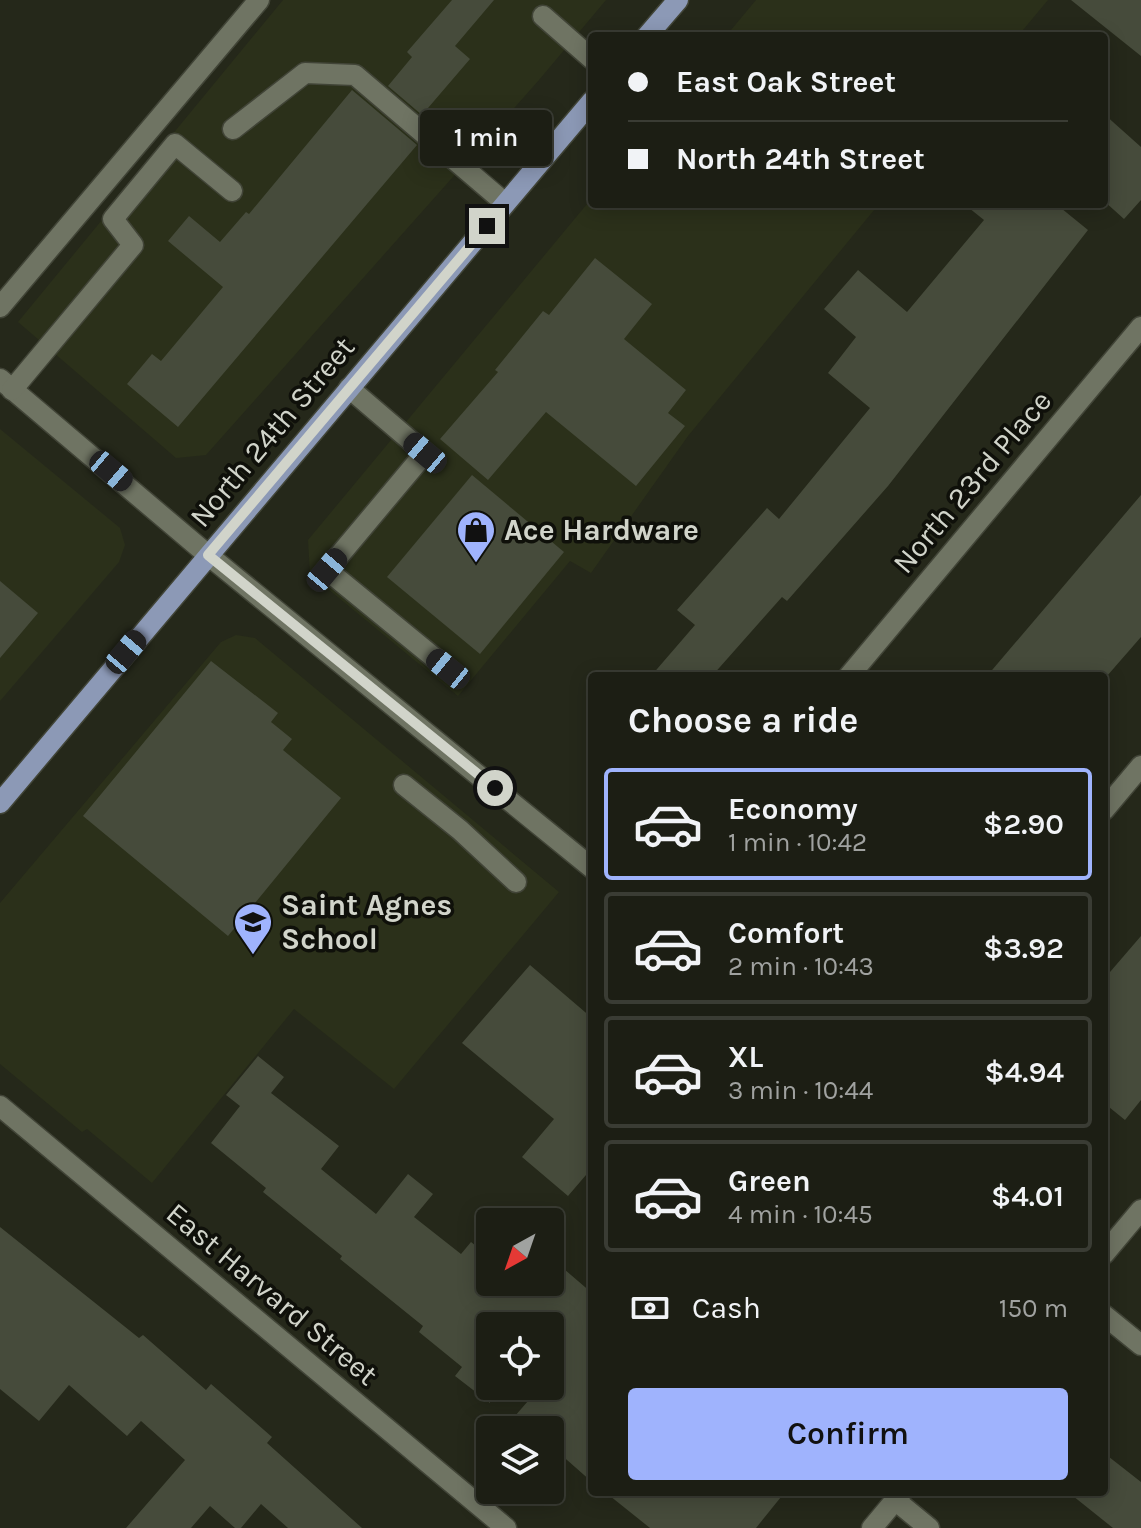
<!DOCTYPE html>
<html lang="en">
<head>
<meta charset="utf-8">
<style>
  :root { --surface:#1c1e14; --page:#292b22; --text:#f1f3f6; --muted:#a0a2a0; --line:#3a3c34; --accent:#9fb3fd }
  body { margin:0; font-family:Karla,sans-serif; background:var(--page); color:var(--text); height:100vh; display:flex; flex-direction:column; font-size:30px; white-space:nowrap }
  * { box-sizing:border-box; margin:0 }
  p { font-size:26px; color:var(--muted) }
  .icon { flex:none; width:44px; height:44px; fill:none; stroke:currentColor; stroke-width:2; stroke-linecap:round; stroke-linejoin:round }
  .map { position:relative; flex:1; overflow:hidden }
  .side { position:absolute; left:588px; top:672px; width:520px; height:824px; display:flex; flex-direction:column; background:var(--surface); border-radius:8px; box-shadow:0 4px 20px #0003,0 0 0 2px var(--line) }
  .side>* { flex:none }
  .guide { position:absolute; left:588px; top:32px; width:520px; height:176px; border-radius:8px; box-shadow:0 4px 20px #0003,0 0 0 2px var(--line); display:grid; align-content:center; height:176px; padding:0 40px; background:var(--surface) }
  .needle { width:52px; rotate:220deg }
  .tools { position:absolute; left:476px; top:1208px; display:grid; gap:16px }
  .tools a { display:grid; place-items:center; width:88px; height:88px; border-radius:8px; background:var(--surface); box-shadow:0 4px 20px #0003,0 0 0 2px var(--line); font-size:40px }
  .end { position:absolute; width:36px; height:36px; margin:-18px; border:10px solid #d1d4ca; background:#111; box-shadow:0 0 0 4px #111 }
  .from { border-radius:50% }
  .bubble { position:absolute; height:56px; border-radius:8px; background:var(--surface); box-shadow:0 4px 20px #0003,0 0 0 2px var(--line); font-size:26px; font-weight:600; line-height:56px; text-align:center }
  .car { position:absolute; width:24px; height:48px; margin:-24px -12px; border-radius:10px; box-shadow:0 0 6px 2px #0007; background:linear-gradient(#222 24%,#8ab4d8 0 40%,#222 0 76%,#8ab4d8 0 86%,#222 0) }
  .guide b { display:flex; align-items:center; gap:28px; height:76px; font-size:30px }
  .guide b+b { border-top:2px solid var(--line) }
  .guide i { width:20px; height:20px; background:var(--text) }
  ul { padding:0; list-style:none }
  li { display:flex; align-items:center; gap:24px; height:112px; margin:0 16px 12px; padding:0 24px; border:4px solid var(--line); border-radius:8px }
  li div { flex:1 }
  li b { display:block; font-size:30px }
  li em { font-style:normal; font-weight:600 }
  li.current { border-color:var(--accent) }
  li>.icon { width:72px; height:72px; stroke-width:1.5 }
  h2 { padding:0 40px; font-size:36px; line-height:96px }
  .pay { display:flex; align-items:center; gap:20px; height:88px; padding:0 40px; font-size:30px }
  .pay p { margin-inline-start:auto }
  .primary-button { display:flex; gap:16px; margin-top:auto; padding:16px 40px }
  .primary-button a { flex:1; height:92px; border-radius:8px; background:var(--accent); color:#111; font-size:32px; font-weight:600; line-height:92px; text-align:center }
  .map>svg:first-child { display:block }
  .built { fill:#2b301a }
  .building { fill:#464b3b }
  .lines { fill:none; stroke-linecap:round; stroke-linejoin:round }
  .minor-casing { stroke:#414437; stroke-width:23 }
  .major-casing { stroke:#414437; stroke-width:23 }
  .minor { stroke:#6f7463; stroke-width:20 }
  .major { stroke:#8c99b6; stroke-width:20 }
  .route { stroke:#d1d4ca; stroke-width:10 }
  .labels { text-anchor:middle; dominant-baseline:central; stroke-width:7; stroke-linejoin:round; paint-order:stroke }
  .street-label { font-size:30px; fill:#d1d4ca; stroke:#0f100a }
  .poi-label { font-size:30px; font-weight:bold; fill:#d1d4ca; stroke:#0f100a; text-anchor:start }
</style>
</head>
<body>
<div class="map">
<svg width="1141" height="1528" viewBox="0 0 1141 1528">
  <rect width="100%" height="100%" fill="#25281a"/>
  <g class="built">
    <polygon points="283,0 606,0 539,80 206,455 176,458 18,322"/>
    <polygon points="756,0 1048,0 1018,36 726,36"/>
    <polygon points="592,198 592,204 879,204 688,436 591,573 570,561 458,696 310,574 308,540"/>
    <polygon points="0,429 120,528 125,545 119,562 0,701"/>
    <polygon points="236,635 255,638 559,892 394,1089 294,1009 152,1183 87,1129 82,1132 0,1064 0,903 221,642"/>
  </g>
  <g class="building">
    <polygon points="452,0 494,0 455,46 470,59 422,115 388,86 412,57 407,52"/>
    <polygon points="1071,0 1141,0 1141,56"/>
    <polygon points="352,90 417,145 178,427 127,384 152,354 161,361 223,287 168,241 189,216 220,242 246,212 249,214"/>
    <polygon points="1104,114 1141,147 1141,200 1124,219 1104,201"/>
    <polygon points="964,204 1056,204 1088,230 888,486 787,601 782,597 712,676 651,676 695,625 677,610 767,508 779,519 870,408 828,373 856,337 824,309 858,270 907,312 984,220"/>
    <polygon points="595,258 652,304 624,339 686,390 668,413 685,426 636,486 546,412 488,480 440,439 498,372 495,370 543,311 549,315"/>
    <polygon points="472,475 564,552 480,654 387,577"/>
    <polygon points="1141,495 1141,637 1107,676 987,676"/>
    <polygon points="0,581 38,613 0,658"/>
    <polygon points="211,661 278,713 271,722 292,739 283,750 341,798 228,936 83,816"/>
    <polygon points="1141,936 1141,1100 1125,1120 1104,1103 1104,979"/>
    <polygon points="530,965 592,1018 592,1168 568,1196 522,1157 554,1119 462,1043"/>
    <polygon points="258,1056 284,1077 271,1093 339,1146 321,1169 376,1214 408,1174 433,1194 414,1217 461,1254 471,1242 490,1257 490,1282 550,1282 550,1257 592,1293 592,1482 550,1445 550,1430 532,1430 515,1416 541,1386 550,1386 550,1326 490,1326 490,1403 455,1376 462,1367 419,1332 423,1326 340,1259 342,1256 263,1192 266,1188 211,1143 240,1106 226,1095"/>
    <polygon points="0,1227 139,1338 143,1335 206,1390 211,1384 272,1437 267,1443 362,1528 288,1528 261,1504 241,1528 235,1528 210,1506 191,1528 126,1528 185,1460 141,1421 127,1436 69,1385 39,1421 0,1389"/>
    <polygon points="1104,1453 1141,1482 1141,1528 1113,1528 1068,1492 1104,1492"/>
    <polygon points="605,1492 785,1492 756,1528 650,1528"/>
  </g>
  <g class="lines">
    <defs>
      <g id="minor">
        <polyline points="543,16 592,59"/>
        <polyline points="233,129 305,73 355,75 505,203"/>
        <polyline points="0,307 259,0"/>
        <polyline points="0,379 208,555 592,868"/>
        <polyline points="349,388 425,453 327,570 448,669"/>
        <polyline points="12,390 133,245 113,219 175,144 232,191"/>
        <polyline points="849,676 1141,327"/>
        <polyline points="404,785 460,830 516,882"/>
        <polyline points="1104,810 1141,766"/>
        <polyline points="0,1106 506,1528"/>
        <polyline points="1104,1254 1141,1210"/>
        <polyline points="1104,1315 1141,1345"/>
        <polyline points="895,1500 929,1528"/>
        <polyline points="872,1528 902,1492"/>
      </g>
      <g id="major">
        <polyline points="647,36 678,0"/>
        <polyline points="0,803 592,101"/>
      </g>
    </defs>
    <use href="#minor" class="minor-casing"/>
    <use href="#major" class="major-casing"/>
    <use href="#minor" class="minor"/>
    <use href="#major" class="major"/>
  </g>
  <g class="lines">
    <polyline class="route" points="487,226 208,555 495,788"/>
  </g>
  <defs>
    <symbol id="shop-pin" viewBox="-11 -11 22 30"><path d="M0 17L-7.5 6A9.5 9.5 0 1 1 7.5 6Z" fill="#9fb3fd" stroke="#0f100a"/><path d="M-5-2.5h2.3a2.7 3.5 0 0 1 5.4 0H5L5.5 6h-11ZM-1.5-2.5h3a1.5 2.3 0 0 0-3 0Z" fill="#111"/></symbol>
    <symbol id="school-pin" viewBox="-11 -11 22 30"><path d="M0 17L-7.5 6A9.5 9.5 0 1 1 7.5 6Z" fill="#9fb3fd" stroke="#0f100a"/><path d="M0-5L7-2L0 1L-7-2ZM-4 1L0 2.5L4 1V4Q0 6-4 4Z" fill="#111"/></symbol>
  </defs>
  <g fill-rule="evenodd">
    <use href="#shop-pin" x="454" y="508" width="44" height="60"/>
    <use href="#school-pin" x="231" y="900" width="44" height="60"/>
  </g>
  <g class="labels">
    <g class="street-label">
      <text transform="translate(272 432) rotate(-50)">North 24th Street</text>
      <text transform="translate(972 482) rotate(-50)">North 23rd Place</text>
      <text transform="translate(272 1294) rotate(40)">East Harvard Street</text>
    </g>
    <g class="poi-label">
      <text x="504" y="530">Ace Hardware</text>
      <text x="281" y="905">Saint Agnes<tspan x="281" dy="34">School</tspan></text>
    </g>
  </g>
</svg>
<div class="tools">
<a><svg class="needle" viewBox="-14 -14 28 28"><path d="M0-13l5 13h-10z" fill="#e53935"/><path d="M0 13l5-13h-10z" fill="#a0a2a0"/></svg></a>
<a><svg class="icon" aria-label="locate" viewBox="0 0 24 24"><circle cx="12" cy="12" r="6"/><path d="M12 2v4M12 18v4M2 12h4M18 12h4"/></svg></a>
<a><svg class="icon" aria-label="layers" viewBox="0 0 24 24"><path d="M12 4l9 5-9 5-9-5zM3 14l9 5 9-5"/></svg></a>
</div>
<i class="end from" style="left:495px;top:788px"></i>
<i class="end" style="left:487px;top:226px"></i>
<div class="bubble" style="left:420px;top:110px;width:132px">1 min</div>
<i class="car" style="left:425px;top:453px;rotate:310deg"></i>
<i class="car" style="left:111px;top:471px;rotate:130deg"></i>
<i class="car" style="left:327px;top:570px;rotate:40deg"></i>
<i class="car" style="left:126px;top:652px;rotate:40deg"></i>
<i class="car" style="left:448px;top:669px;rotate:309deg"></i>
<div class="guide">
<b><i class="from"></i>East Oak Street</b>
<b><i></i>North 24th Street</b>
</div>
<section class="side">
<h2>Choose a ride</h2>
<ul>
<li class="current"><svg class="icon" aria-label="car" viewBox="0 0 24 24"><path d="M5 17H2v-5l4-1 3-4h7l3 4 3 1v5h-3M9 17h6M6 11h13"/><circle cx="7" cy="17" r="2"/><circle cx="17" cy="17" r="2"/></svg><div><b>Economy</b><p>1 min · 10:42</p></div><em>$2.90</em></li>
<li><svg class="icon" aria-label="car" viewBox="0 0 24 24"><path d="M5 17H2v-5l4-1 3-4h7l3 4 3 1v5h-3M9 17h6M6 11h13"/><circle cx="7" cy="17" r="2"/><circle cx="17" cy="17" r="2"/></svg><div><b>Comfort</b><p>2 min · 10:43</p></div><em>$3.92</em></li>
<li><svg class="icon" aria-label="car" viewBox="0 0 24 24"><path d="M5 17H2v-5l4-1 3-4h7l3 4 3 1v5h-3M9 17h6M6 11h13"/><circle cx="7" cy="17" r="2"/><circle cx="17" cy="17" r="2"/></svg><div><b>XL</b><p>3 min · 10:44</p></div><em>$4.94</em></li>
<li><svg class="icon" aria-label="car" viewBox="0 0 24 24"><path d="M5 17H2v-5l4-1 3-4h7l3 4 3 1v5h-3M9 17h6M6 11h13"/><circle cx="7" cy="17" r="2"/><circle cx="17" cy="17" r="2"/></svg><div><b>Green</b><p>4 min · 10:45</p></div><em>$4.01</em></li>
</ul>
<div class="pay"><svg class="icon" aria-label="cash" viewBox="0 0 24 24"><path d="M3 7h18v10H3z"/><circle cx="12" cy="12" r="2"/></svg>Cash<p>150 m</p></div>
<div class="primary-button"><a>Confirm</a></div>
</section>
</div>
</body>
</html>
